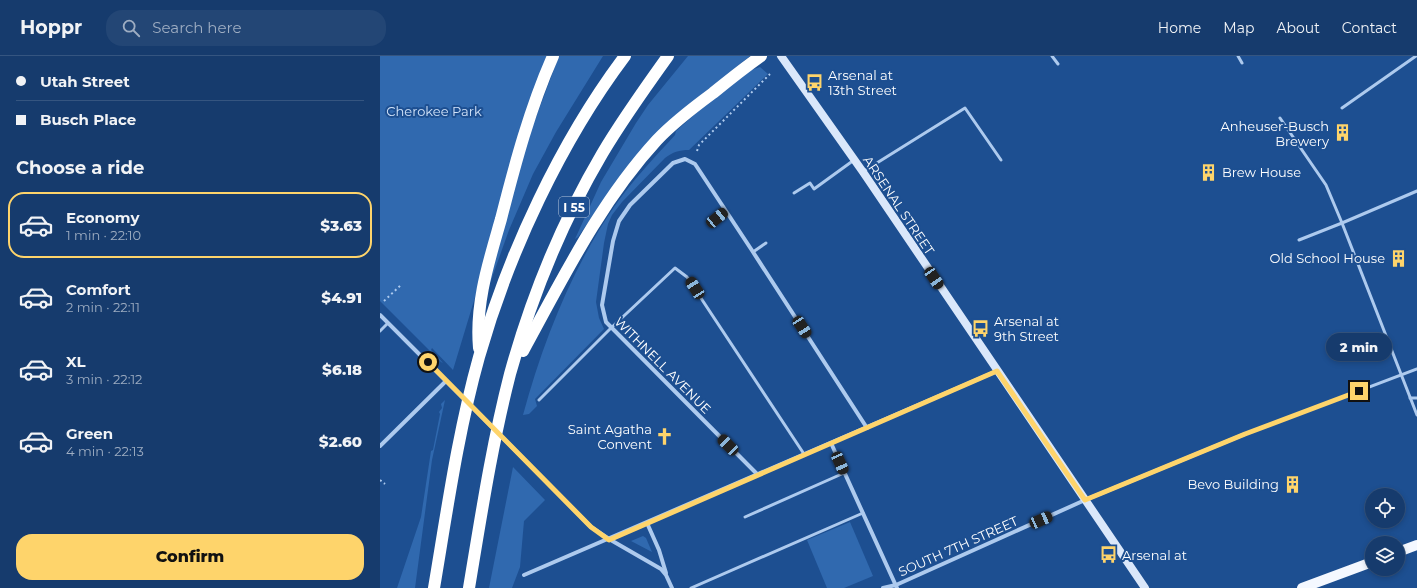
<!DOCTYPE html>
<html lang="en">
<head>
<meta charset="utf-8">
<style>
  :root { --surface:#163b6d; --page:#234675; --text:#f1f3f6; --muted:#9eadc2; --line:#355580; --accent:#fed46b }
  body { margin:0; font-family:Montserrat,sans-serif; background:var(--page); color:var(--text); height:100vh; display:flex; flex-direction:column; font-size:15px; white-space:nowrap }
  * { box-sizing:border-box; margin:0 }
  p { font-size:13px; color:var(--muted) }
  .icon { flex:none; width:22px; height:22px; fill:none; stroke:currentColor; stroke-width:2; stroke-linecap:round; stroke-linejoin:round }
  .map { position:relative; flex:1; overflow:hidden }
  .sheet { display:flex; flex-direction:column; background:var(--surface); width:380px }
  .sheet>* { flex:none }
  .banner { display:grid; align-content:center; height:88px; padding:0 16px; background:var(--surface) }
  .fabs { position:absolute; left:985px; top:432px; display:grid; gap:8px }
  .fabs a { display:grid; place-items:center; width:40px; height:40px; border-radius:50%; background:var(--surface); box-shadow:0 2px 6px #0003,0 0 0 1px var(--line); font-size:20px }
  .end { position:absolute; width:18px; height:18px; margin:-9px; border:5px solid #fed46b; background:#111; box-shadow:0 0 0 2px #111 }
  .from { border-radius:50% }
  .bubble { position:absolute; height:28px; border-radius:14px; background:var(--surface); box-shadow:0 2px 6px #0003,0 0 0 1px var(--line); font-size:13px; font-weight:800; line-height:28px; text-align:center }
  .car { position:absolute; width:12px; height:24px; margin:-12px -6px; border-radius:5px; box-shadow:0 0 3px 1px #0007; background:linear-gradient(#222 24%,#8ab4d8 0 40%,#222 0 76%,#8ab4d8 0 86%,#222 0) }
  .banner b { display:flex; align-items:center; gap:14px; height:38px; font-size:15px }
  .banner b+b { border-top:1px solid var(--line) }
  .banner i { width:10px; height:10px; background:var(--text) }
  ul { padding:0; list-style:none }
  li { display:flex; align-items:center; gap:12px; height:66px; margin:0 8px 6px; padding:0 8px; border:2px solid transparent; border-radius:16px }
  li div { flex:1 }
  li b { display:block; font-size:15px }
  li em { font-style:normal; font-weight:800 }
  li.selected { border-color:var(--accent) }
  li>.icon { width:36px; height:36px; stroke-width:1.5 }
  h2 { padding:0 16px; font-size:18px; line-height:48px }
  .button { display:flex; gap:8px; margin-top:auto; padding:8px 16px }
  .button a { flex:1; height:46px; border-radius:16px; background:var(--accent); color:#111; font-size:16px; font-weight:800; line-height:46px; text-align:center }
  header { display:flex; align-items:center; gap:24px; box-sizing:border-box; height:56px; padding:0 20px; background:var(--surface); border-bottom:1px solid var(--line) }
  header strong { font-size:19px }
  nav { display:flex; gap:22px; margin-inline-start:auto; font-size:14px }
  .search { width:280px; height:36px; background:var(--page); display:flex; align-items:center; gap:10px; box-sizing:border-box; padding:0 14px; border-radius:16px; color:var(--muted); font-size:15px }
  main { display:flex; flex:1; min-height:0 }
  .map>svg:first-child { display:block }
  .green { fill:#3069af }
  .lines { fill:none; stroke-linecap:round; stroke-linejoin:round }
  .path { stroke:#adcaee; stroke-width:2; stroke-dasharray:2 3; stroke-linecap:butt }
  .service { stroke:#adcaee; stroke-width:3 }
  .minor { stroke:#adcaee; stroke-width:4 }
  .secondary { stroke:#dae7fa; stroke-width:8 }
  .primary { stroke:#f4f8ff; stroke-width:10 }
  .motorway { stroke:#fff; stroke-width:12 }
  .route { stroke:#fed46b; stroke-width:5 }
  .labels { text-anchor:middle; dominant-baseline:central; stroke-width:4; stroke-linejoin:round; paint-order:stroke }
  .shield { fill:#1d4f91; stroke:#bbcade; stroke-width:1 }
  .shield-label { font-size:12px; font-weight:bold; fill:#fff }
  .poi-label { font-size:13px; fill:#fff; stroke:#1d4f91; text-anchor:start }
  .park-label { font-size:13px; fill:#d3e4fa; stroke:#1d4f91 }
  .street-label { font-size:13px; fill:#fff; stroke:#1d4f91 }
</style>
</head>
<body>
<header>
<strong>Hoppr</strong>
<div class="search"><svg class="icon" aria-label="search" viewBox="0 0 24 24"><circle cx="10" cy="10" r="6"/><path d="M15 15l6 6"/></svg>Search here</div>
<nav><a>Home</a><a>Map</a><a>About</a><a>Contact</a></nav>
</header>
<main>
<section class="sheet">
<div class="banner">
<b><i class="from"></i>Utah Street</b>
<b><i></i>Busch Place</b>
</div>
<h2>Choose a ride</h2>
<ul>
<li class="selected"><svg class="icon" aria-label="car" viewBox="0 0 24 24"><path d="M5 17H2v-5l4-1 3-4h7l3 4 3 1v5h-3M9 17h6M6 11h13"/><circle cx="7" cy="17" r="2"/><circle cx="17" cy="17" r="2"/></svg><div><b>Economy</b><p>1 min · 22:10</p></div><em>$3.63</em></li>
<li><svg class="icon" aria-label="car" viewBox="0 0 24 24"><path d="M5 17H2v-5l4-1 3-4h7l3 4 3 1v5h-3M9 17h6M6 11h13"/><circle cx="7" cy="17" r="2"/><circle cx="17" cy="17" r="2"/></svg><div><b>Comfort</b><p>2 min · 22:11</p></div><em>$4.91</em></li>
<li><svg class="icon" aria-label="car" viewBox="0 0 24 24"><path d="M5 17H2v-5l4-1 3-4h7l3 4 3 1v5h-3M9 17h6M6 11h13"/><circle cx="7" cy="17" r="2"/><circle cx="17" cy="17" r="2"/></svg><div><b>XL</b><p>3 min · 22:12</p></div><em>$6.18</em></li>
<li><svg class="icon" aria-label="car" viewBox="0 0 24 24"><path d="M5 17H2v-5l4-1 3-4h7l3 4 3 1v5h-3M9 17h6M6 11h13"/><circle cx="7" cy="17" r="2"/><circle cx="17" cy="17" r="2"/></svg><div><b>Green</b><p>4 min · 22:13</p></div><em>$2.60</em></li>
</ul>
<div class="button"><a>Confirm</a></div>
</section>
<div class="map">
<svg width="1037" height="532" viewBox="0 0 1037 532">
  <rect width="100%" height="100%" fill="#1d4f91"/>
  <g class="green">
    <polygon points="0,0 168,0 73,314 52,292 51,294 63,307 61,306 0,245"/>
    <polygon points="179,0 223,0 176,76 153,118 129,174 109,230 107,230 147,85"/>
    <polygon points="308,0 370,0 317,42 289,66 223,145 198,181 195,183 221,126 256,67 268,49"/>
    <path d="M380,11L388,18L309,94C299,94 293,96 285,102L242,146L232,159L228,168L224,187L216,246L219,262L224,273L155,343L157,350L149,358L143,359C163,286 191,214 234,151C252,125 274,102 295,79L296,75L323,51L371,14Z"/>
    <polygon points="65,344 52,404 35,532 17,532 41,461 51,395 53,394 60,358 59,356 62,352 61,348"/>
    <polygon points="133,411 165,444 144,465 140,511 132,532 109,532"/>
    <polygon points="470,466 493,520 464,532 447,532 427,484"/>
    <polygon points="263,480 266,482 272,496 251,485"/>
  </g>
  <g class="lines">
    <g class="path">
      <polyline points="317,95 319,89 390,18"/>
      <polyline points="4,245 22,228"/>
      <polyline points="0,424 5,428"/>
    </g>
    <g class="service">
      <polyline points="672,0 678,8"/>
      <polyline points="858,0 862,7"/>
      <polyline points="962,52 1036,0"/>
      <polyline points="900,62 946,129 962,167 1037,359"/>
      <polyline points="484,115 585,52 621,104"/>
      <polyline points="414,137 430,127 434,133 474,104"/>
      <polyline points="337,162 346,155"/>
      <polyline points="919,184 962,167 1037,135"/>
      <polyline points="373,196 386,187"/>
      <polyline points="0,275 8,267"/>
      <polyline points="1030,342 1037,342"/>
      <polyline points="159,344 231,272 295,212 307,221 424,398"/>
      <polyline points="865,378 1037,313"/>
      <polyline points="365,461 464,417"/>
      <polyline points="311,532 483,457"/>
    </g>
    <g class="minor">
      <polyline points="0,259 114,373"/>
      <polyline points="119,378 211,471 229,483 281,513 286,519 292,532"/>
      <polyline points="451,387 517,532"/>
      <polyline points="0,390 66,325"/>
      <polyline points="378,419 226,266 222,249 233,185 239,165 250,149 293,107 305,103 315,108 373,196 487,372"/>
      <polyline points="267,467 279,494 286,517"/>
      <polyline points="144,519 617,315"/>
      <polyline points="503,532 516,529 705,444 865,378"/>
    </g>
    <polyline class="secondary" points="401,0 483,116 765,532"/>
    <g class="primary">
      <polyline points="1018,496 1037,489"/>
      <polyline points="922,532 992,506"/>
    </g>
    <g class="motorway">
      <path d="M99,292C95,247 109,205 121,163C135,108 150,52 173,0"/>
      <path d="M143,295C183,222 220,146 277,84C294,66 314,51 333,37C349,24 364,12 381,0"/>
      <path d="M54,532C67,455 78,376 99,301C128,198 181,85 245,0"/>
      <path d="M89,532C101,460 112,388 130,318C151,242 182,166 222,98C242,64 265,32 288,0"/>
    </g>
  </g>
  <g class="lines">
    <polyline class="route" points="48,306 211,471 229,484 617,315 705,444 865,378 979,335"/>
  </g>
  <defs>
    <symbol id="bus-bare" viewBox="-9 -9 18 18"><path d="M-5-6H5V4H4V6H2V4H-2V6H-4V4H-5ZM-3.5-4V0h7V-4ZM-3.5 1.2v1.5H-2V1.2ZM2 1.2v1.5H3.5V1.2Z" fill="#fed46b" stroke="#1d4f91" stroke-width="2.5" paint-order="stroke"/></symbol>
    <symbol id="building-bare" viewBox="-9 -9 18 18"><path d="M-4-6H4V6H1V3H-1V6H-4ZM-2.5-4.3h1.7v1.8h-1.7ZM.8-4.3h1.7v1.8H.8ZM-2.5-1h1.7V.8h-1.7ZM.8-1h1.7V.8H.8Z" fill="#fed46b" stroke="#1d4f91" stroke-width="2.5" paint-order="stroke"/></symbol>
    <symbol id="church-bare" viewBox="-9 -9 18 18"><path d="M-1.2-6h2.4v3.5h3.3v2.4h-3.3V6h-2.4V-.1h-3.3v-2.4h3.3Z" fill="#fed46b" stroke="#1d4f91" stroke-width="2.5" paint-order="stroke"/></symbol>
  </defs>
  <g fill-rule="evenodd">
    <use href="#bus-bare" x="422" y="14" width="25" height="25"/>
    <use href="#building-bare" x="950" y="64" width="25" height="25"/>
    <use href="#building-bare" x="816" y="104" width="25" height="25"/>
    <use href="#building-bare" x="1006" y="190" width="25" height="25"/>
    <use href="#bus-bare" x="588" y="260" width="25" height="25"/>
    <use href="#church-bare" x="272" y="368" width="25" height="25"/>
    <use href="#building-bare" x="900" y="416" width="25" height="25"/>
    <use href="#bus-bare" x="716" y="486" width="25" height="25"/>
  </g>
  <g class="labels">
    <rect class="shield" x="179" y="141" width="30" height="20" rx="3"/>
    <g class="shield-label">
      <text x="194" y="151">I 55</text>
    </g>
    <g class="poi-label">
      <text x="448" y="19">Arsenal at<tspan x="448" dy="15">13th Street</tspan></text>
      <text x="949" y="70" text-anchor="end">Anheuser-Busch<tspan x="949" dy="15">Brewery</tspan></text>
      <text x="842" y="116">Brew House</text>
      <text x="1005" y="202" text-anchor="end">Old School House</text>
      <text x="614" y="265">Arsenal at<tspan x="614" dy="15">9th Street</tspan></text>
      <text x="272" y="373" text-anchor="end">Saint Agatha<tspan x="272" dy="15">Convent</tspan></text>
      <text x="899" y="428" text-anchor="end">Bevo Building</text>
      <text x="742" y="499">Arsenal at</text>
    </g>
    <g class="park-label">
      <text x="54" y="55">Cherokee Park</text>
    </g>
    <g class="street-label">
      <text transform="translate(519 149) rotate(56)">ARSENAL STREET</text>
      <text transform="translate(283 309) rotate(45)">WITHNELL AVENUE</text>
      <text transform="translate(578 490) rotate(-24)">SOUTH 7TH STREET</text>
    </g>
  </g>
</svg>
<div class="fabs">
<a><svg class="icon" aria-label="locate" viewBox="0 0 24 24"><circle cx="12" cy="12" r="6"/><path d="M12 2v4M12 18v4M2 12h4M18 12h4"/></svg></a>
<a><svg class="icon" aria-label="layers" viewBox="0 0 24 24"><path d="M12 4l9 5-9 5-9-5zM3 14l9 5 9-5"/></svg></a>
</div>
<i class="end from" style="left:48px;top:306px"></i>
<i class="end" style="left:979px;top:335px"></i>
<div class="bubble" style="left:946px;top:277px;width:66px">2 min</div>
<i class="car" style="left:337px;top:162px;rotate:51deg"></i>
<i class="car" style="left:554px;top:222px;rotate:146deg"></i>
<i class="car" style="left:315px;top:232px;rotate:327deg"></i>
<i class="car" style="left:422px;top:271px;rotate:147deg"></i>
<i class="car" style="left:348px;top:389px;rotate:315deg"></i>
<i class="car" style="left:460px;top:407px;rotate:156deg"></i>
<i class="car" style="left:661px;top:464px;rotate:66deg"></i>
</div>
</main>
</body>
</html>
